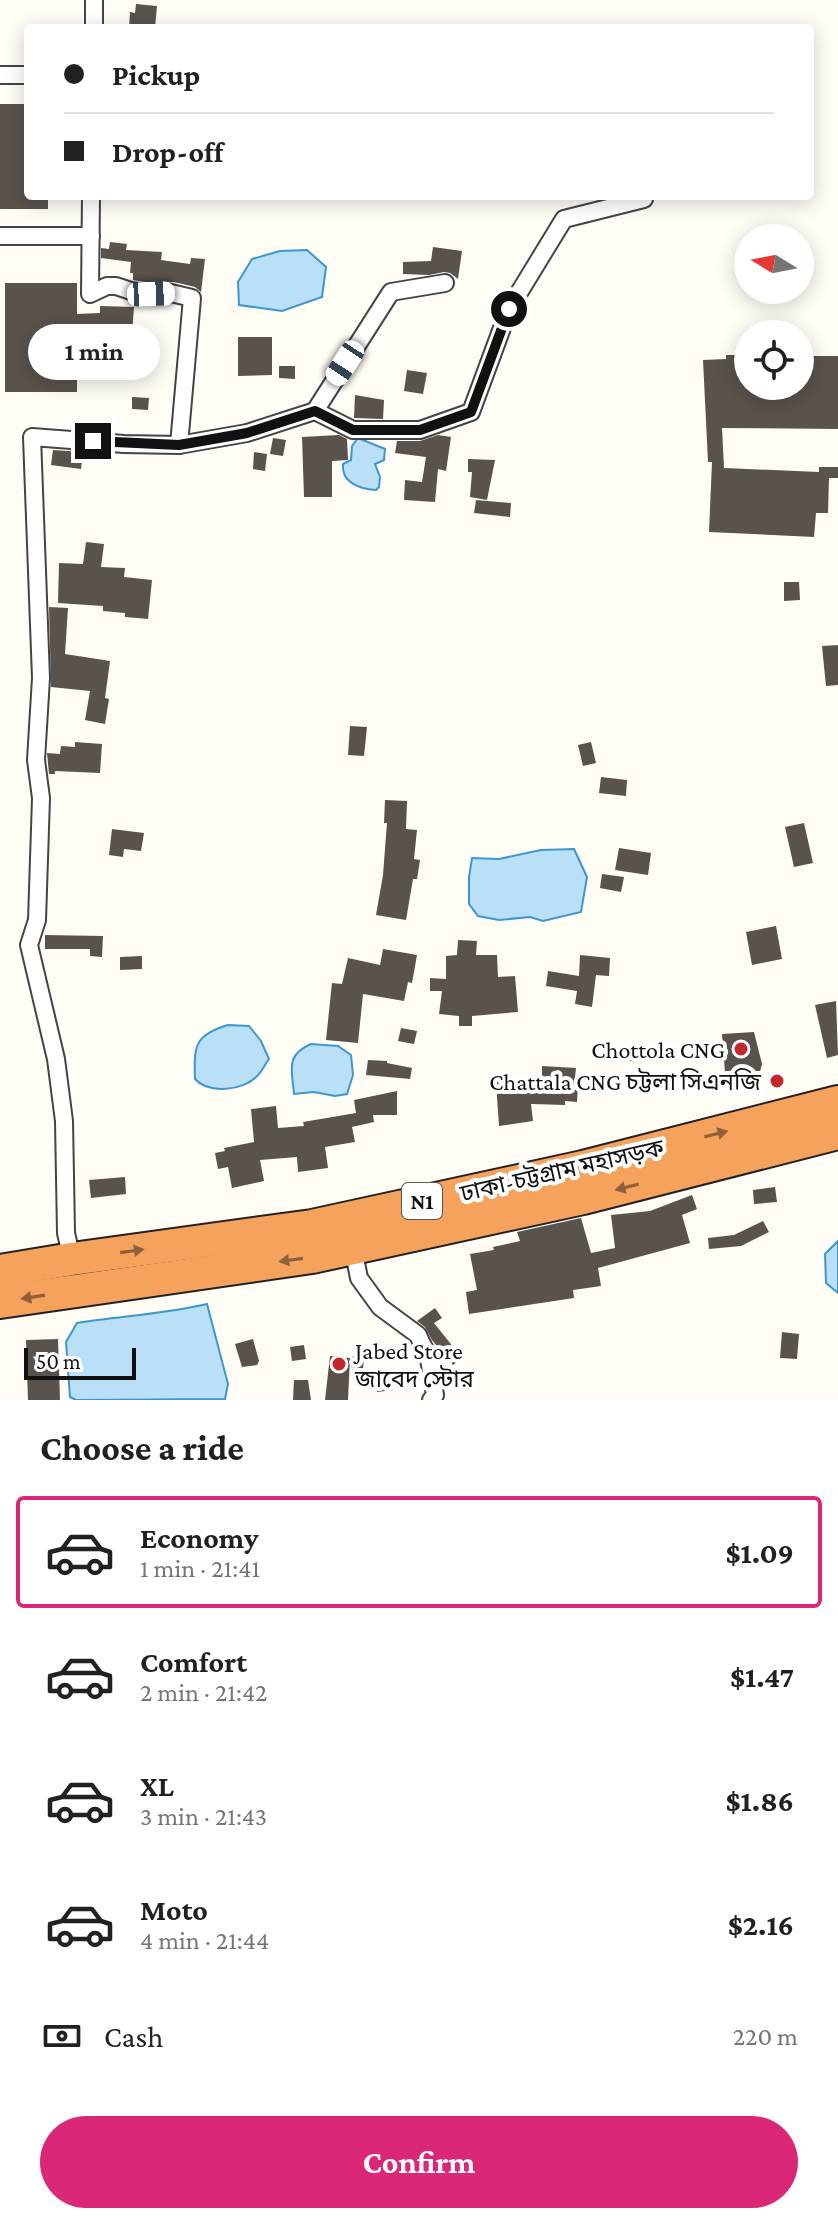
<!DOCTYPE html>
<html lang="en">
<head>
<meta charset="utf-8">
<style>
  :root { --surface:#fff; --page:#f6f6f6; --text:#202124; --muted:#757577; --line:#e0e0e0; --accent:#db2777 }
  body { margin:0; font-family:"Crimson Pro","Noto Sans Bengali",serif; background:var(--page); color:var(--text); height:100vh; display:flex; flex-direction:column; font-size:30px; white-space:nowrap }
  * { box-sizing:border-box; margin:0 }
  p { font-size:26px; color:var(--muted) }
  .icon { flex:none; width:44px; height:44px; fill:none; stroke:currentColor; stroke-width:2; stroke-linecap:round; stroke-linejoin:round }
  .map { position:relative; height:1400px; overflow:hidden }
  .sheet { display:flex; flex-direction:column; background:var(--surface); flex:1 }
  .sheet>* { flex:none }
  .top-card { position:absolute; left:24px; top:24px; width:790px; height:176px; border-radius:8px; box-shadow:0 4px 20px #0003; display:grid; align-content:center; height:176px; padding:0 40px; background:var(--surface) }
  .needle { width:52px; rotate:280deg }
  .controls { position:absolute; left:734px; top:224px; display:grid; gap:16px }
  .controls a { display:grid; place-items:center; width:80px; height:80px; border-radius:50%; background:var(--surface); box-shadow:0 4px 20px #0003; font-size:40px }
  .scale { position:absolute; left:24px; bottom:20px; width:112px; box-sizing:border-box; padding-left:8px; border:4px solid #111; border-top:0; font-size:22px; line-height:28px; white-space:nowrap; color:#111; -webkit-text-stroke:6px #fff; paint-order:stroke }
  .end { position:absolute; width:36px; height:36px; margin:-18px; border:10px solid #111; background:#fff; box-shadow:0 0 0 4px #fff }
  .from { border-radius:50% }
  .bubble { position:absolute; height:56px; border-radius:28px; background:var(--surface); box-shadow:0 4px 20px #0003; font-size:26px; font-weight:700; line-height:56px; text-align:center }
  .car { position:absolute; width:24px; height:48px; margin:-24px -12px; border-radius:10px; box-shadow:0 0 6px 2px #0007; background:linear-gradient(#fff 24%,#345 0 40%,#fff 0 76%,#345 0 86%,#fff 0) }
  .top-card b { display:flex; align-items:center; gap:28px; height:76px; font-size:30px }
  .top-card b+b { border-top:2px solid var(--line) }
  .top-card i { width:20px; height:20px; background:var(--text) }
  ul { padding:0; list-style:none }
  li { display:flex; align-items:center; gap:24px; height:112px; margin:0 16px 12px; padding:0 24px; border:4px solid transparent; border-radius:8px }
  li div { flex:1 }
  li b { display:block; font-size:30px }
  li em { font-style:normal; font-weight:700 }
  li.current { border-color:var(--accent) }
  li>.icon { width:72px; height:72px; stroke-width:1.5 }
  h2 { padding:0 40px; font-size:36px; line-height:96px }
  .pay { display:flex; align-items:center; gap:20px; height:88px; padding:0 40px; font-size:30px }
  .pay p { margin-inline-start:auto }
  .button { display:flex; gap:16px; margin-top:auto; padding:16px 40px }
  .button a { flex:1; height:92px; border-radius:48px; background:var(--accent); color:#fff; font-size:32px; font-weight:700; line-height:92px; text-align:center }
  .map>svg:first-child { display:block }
  .water { fill:#b9e0f7; stroke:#3f96cf; stroke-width:2 }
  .building { fill:#5a524d }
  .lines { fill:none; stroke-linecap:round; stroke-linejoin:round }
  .street-casing { stroke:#444; stroke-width:20 }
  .highway-casing { stroke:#222; stroke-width:36 }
  .street { stroke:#fff; stroke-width:16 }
  .highway { stroke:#f5a25d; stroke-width:32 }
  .oneway { fill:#8e613b }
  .route { stroke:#111; stroke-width:10 }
  .poi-dot { fill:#c4262e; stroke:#fff; stroke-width:3 }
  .labels { text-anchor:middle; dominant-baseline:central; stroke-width:8; stroke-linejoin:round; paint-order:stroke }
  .shield { fill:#fff; stroke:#585858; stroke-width:2 }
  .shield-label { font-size:22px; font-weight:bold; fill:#111 }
  .poi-label { font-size:24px; fill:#111; stroke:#fff; text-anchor:end }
  .street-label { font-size:24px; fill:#111; stroke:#fff }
</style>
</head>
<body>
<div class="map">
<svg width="838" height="1400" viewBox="0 0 838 1400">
  <rect width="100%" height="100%" fill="#fffdf5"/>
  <g class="water">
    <polygon points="307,250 326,267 322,297 282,311 239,305 238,282 252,259 280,251"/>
    <path d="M358,438L385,449L384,460L375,464L380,477L379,487L376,490C359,489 341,482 343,464L351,460L352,446Z"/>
    <polygon points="574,849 587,877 581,912 543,921 530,917 499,920 478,916 469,904 469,877 472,858 499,859 541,850"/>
    <path d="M228,1025L249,1026L261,1041L269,1059C265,1064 262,1072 257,1076C244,1091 208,1094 195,1079C194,1046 194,1035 228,1025Z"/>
    <path d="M311,1044L338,1046L351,1055L353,1075L347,1094L335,1096L314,1092L294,1094C292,1070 285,1055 311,1044Z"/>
    <polygon points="838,1241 838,1293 826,1283 825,1254"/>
    <path d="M207,1304L228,1384L225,1399L76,1400L70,1397L66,1342L77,1323C121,1316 165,1314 207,1304Z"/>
  </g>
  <g class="building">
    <polygon points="136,4 157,6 155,28 129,28 130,12 135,13"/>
    <polygon points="0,104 28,104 28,196 48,196 48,209 0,209"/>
    <polygon points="110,242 127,244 126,250 162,252 161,260 190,264 191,258 205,259 201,292 195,287 174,282 152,283 133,280 133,273 130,273 131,262 101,258 101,248 109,249"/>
    <polygon points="433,247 462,251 458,279 450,273 444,272 429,275 403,274 403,262 431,261"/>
    <polygon points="5,283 77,283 77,314 100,313 100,306 134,307 132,334 77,333 77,392 5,392"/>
    <polygon points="238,337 272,337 272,375 238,376"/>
    <polygon points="726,355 748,355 748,386 800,386 800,356 838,356 838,429 722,428 724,468 819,472 819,467 838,467 838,478 829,478 828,513 816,513 814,537 709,532 712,462 708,462 703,360 726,359"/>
    <polygon points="279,366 295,366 295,379 279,378"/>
    <polygon points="407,370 427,373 423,394 404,391"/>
    <polygon points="355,395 384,400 383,419 354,418"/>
    <polygon points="132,397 149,398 148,410 132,409"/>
    <polygon points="339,435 347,439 348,460 332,461 332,497 304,497 302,437"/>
    <polygon points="438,435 451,437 446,471 438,469 435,502 404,500 405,480 422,482 426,457 395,453 397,441 420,441"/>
    <polygon points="273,438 286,440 283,456 270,454"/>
    <polygon points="53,450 83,452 81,469 51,465"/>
    <polygon points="254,452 267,454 265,471 253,469"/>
    <polygon points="468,459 495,460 487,500 470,497 472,472 468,472"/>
    <polygon points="476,500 511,503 510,517 474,513"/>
    <polygon points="86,542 104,544 101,567 125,568 124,577 152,580 148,619 125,617 125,613 103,611 103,606 58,603 59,563 83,564"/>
    <polygon points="784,582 799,582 800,600 784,601"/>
    <polygon points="49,607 68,608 65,654 110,661 105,698 109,699 105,724 85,720 90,691 51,687"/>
    <polygon points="838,645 838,685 826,686 822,646"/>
    <polygon points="350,726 367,727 364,756 348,755"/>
    <polygon points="75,742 102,744 100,773 55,771 55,774 49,774 47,753 60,754 61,746 75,747"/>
    <polygon points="591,742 596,763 583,766 578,745"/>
    <polygon points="601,777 627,780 626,796 599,793"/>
    <polygon points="385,800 407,801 406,829 417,830 414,859 420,860 417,879 413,879 406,920 376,915 383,875 387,823 384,823"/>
    <polygon points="804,823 813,863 794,867 785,827"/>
    <polygon points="112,829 144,833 141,851 124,849 123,857 109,855"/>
    <polygon points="619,848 651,853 648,875 615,870"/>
    <polygon points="602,874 624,877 621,892 600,888"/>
    <polygon points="776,926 782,959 752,965 746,932"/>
    <polygon points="45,935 103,936 102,957 90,956 90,949 45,949"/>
    <polygon points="458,940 477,941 476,955 497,955 498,977 515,976 518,1012 472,1016 472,1026 459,1026 459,1016 439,1014 442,991 430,991 430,978 446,979 446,956 457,955"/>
    <polygon points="383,949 417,955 412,983 408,982 404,1001 363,994 358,1043 326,1040 332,983 342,984 348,958 380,965"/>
    <polygon points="580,955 610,958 609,976 596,975 592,1007 575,1004 577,991 546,986 548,971 579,976"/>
    <polygon points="142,956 142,969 120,970 120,957"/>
    <polygon points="836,1001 838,1055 827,1058 815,1005"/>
    <polygon points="401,1028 417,1031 414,1044 398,1041"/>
    <polygon points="754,1032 762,1064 757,1083 726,1085 722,1034"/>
    <polygon points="623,1046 640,1049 637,1062 621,1059"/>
    <polygon points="368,1060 387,1061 387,1063 412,1068 410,1079 366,1075"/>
    <polygon points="542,1066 576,1068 574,1086 578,1086 577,1102 565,1101 565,1105 531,1104 533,1121 499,1126 496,1082 542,1080"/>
    <polygon points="397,1091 397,1115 373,1115 374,1122 352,1127 355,1142 325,1147 328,1168 298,1172 297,1157 260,1160 264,1181 232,1188 228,1167 218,1169 215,1153 225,1151 224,1148 254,1142 251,1109 276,1106 278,1128 304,1126 303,1122 356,1113 354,1100"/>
    <polygon points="125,1177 126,1194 91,1198 89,1180"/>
    <polygon points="775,1187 777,1202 754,1204 753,1190"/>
    <polygon points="692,1195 697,1209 682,1215 690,1243 598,1268 601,1286 573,1290 574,1298 469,1314 466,1292 477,1290 470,1254 494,1250 493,1247 520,1241 517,1232 581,1218 591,1253 615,1248 611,1215 650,1211"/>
    <polygon points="763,1221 769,1232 741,1246 709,1249 708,1238 734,1235"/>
    <polygon points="435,1308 442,1318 434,1323 462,1358 453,1365 432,1340 425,1327 417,1321"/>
    <polygon points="782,1332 799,1334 797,1359 780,1358"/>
    <polygon points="58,1339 60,1400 28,1400 26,1340"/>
    <polygon points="253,1339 259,1361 257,1365 242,1367 235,1344"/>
    <polygon points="304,1345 306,1359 292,1361 290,1347"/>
    <polygon points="330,1356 350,1358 348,1400 325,1400"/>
    <polygon points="353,1356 364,1358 363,1369 351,1367"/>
    <polygon points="391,1375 393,1390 377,1392 375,1377"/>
    <polygon points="294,1380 308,1380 311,1400 293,1400"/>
  </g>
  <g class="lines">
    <defs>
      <g id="street">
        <polyline points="94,28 94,0"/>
        <polyline points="0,75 28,75"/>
        <polyline points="0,236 91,236"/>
        <polyline points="445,283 391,292 315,411 353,430 420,430 471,412 509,309 564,219 644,199"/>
        <polyline points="179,445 247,433 315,411"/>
        <polyline points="353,1248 359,1278 380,1307 418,1335 429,1359 435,1395 431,1400"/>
        <polyline points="72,1259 66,1233 64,1121 56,1059 29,945 37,920 41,798 36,760 41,678 32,437 124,444 179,445 192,298 171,293 151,294 131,291 116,286 107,286 90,294 91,196"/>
      </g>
      <g id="highway">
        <polyline points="0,1271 72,1259 312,1226 583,1167 838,1102"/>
        <polyline points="0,1302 312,1257 583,1198 838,1133"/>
      </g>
    </defs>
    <use href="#street" class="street-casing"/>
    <use href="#highway" class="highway-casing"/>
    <use href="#street" class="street"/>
    <use href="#highway" class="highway"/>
  </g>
  <defs><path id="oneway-solid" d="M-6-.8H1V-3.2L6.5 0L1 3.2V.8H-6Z" transform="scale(2)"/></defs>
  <g class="oneway">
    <use href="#oneway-solid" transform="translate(716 1134) rotate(-14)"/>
    <use href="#oneway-solid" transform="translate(627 1187) rotate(166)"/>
    <use href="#oneway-solid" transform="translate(132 1251) rotate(-8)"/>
    <use href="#oneway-solid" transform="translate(291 1260) rotate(172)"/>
    <use href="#oneway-solid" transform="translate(33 1297) rotate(171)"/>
  </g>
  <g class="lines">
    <polyline class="route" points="93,441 179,445 247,433 315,411 353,430 420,430 471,412 509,309"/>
  </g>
  <g class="poi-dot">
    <circle cx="741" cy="1049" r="8"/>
    <circle cx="777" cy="1081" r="8"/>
    <circle cx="339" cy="1364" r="8"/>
  </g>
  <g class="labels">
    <rect class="shield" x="402" y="1183" width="40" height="36" rx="6"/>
    <g class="shield-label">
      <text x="422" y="1201">N1</text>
    </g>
    <g class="poi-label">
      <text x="725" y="1049">Chottola CNG</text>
      <text x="761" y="1081">Chattala CNG চট্টলা সিএনজি</text>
      <text x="355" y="1350" text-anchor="start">Jabed Store<tspan x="355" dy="28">জাবেদ স্টোর</tspan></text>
    </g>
    <g class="street-label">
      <text transform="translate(562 1170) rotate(-13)">ঢাকা-চট্টগ্রাম মহাসড়ক</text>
    </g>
  </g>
</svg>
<div class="controls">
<a><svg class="needle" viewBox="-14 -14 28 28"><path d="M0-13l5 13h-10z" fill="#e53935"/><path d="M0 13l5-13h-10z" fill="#757577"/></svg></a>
<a><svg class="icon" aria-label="locate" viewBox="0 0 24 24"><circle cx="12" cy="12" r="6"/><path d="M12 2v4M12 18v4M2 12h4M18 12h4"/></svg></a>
</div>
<div class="scale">50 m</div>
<i class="end from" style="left:509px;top:309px"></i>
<i class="end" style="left:93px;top:441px"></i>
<div class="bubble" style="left:28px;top:324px;width:132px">1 min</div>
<i class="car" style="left:151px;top:294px;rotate:88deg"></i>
<i class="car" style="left:345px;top:363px;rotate:213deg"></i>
<div class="top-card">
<b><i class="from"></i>Pickup</b>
<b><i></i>Drop-off</b>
</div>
</div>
<section class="sheet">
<h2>Choose a ride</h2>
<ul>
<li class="current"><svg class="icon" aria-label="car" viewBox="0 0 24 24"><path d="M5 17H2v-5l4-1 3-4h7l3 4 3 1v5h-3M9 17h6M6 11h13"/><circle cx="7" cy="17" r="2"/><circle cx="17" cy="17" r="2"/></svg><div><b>Economy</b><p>1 min · 21:41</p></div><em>$1.09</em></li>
<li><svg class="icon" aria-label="car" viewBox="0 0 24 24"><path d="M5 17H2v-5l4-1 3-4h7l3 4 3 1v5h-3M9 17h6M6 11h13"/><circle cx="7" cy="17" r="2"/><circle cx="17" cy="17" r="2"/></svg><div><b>Comfort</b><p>2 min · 21:42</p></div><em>$1.47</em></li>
<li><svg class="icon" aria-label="car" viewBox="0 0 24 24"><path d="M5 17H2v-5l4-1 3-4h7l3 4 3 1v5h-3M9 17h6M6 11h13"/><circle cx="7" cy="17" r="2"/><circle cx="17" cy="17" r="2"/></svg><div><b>XL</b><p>3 min · 21:43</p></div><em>$1.86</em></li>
<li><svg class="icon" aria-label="car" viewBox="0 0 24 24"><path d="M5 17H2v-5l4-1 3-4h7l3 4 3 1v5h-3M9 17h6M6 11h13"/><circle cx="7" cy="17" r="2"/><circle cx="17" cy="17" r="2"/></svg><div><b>Moto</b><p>4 min · 21:44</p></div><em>$2.16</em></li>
</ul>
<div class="pay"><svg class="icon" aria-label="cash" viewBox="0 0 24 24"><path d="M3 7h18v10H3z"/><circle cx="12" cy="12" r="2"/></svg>Cash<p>220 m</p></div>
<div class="button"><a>Confirm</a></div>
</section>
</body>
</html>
